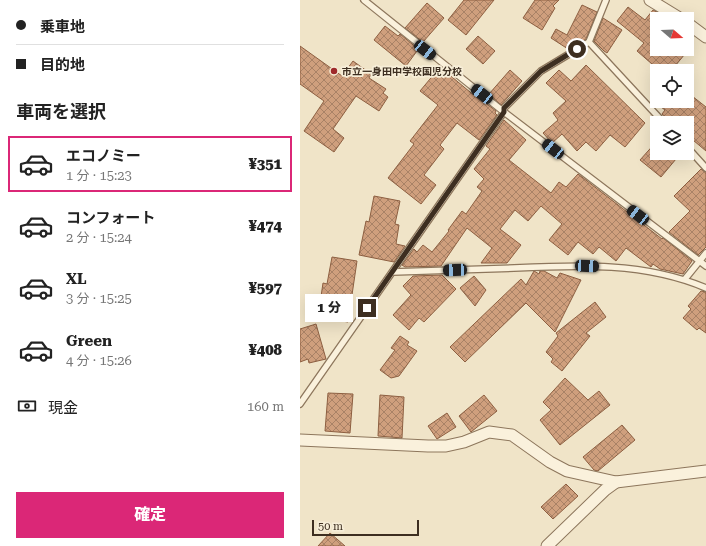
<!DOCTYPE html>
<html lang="ja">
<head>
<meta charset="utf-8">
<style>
  :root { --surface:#fff; --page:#f2f2f2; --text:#222; --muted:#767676; --line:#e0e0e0; --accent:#db2777 }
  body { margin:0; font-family:"Roboto Serif","Noto Sans JP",serif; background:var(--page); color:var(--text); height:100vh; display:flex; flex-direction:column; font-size:15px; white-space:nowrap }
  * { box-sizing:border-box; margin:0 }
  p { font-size:13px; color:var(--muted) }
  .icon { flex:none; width:22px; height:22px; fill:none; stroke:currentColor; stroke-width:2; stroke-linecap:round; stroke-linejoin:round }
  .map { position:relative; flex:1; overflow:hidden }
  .sheet { display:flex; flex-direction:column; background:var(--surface); width:300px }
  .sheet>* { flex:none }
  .guide { display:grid; align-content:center; height:88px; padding:0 16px; background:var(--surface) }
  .needle { width:26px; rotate:109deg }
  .buttons { position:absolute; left:350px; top:12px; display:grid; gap:8px }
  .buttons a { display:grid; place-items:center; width:44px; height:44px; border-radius:0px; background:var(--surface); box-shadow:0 4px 16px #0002; font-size:20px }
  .scale { position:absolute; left:12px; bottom:10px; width:107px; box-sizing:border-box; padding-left:4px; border:2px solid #3d2e20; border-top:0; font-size:11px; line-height:14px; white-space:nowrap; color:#3d2e20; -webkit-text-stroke:3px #f7eed8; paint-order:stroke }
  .end { position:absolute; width:18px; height:18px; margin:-9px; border:5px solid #3d2e20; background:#fff; box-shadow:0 0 0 2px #fff }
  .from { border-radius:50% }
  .bubble { position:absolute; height:28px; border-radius:0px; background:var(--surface); box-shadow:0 4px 16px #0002; font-size:13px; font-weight:800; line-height:28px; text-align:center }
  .car { position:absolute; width:12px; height:24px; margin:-12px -6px; border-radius:5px; box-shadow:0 0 3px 1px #0007; background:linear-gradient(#222 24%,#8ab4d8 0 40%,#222 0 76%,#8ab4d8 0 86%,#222 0) }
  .guide b { display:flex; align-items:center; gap:14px; height:38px; font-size:15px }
  .guide b+b { border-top:1px solid var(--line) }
  .guide i { width:10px; height:10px; background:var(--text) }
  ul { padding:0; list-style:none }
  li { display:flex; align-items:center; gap:12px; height:56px; margin:0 8px 6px; padding:0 8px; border:2px solid transparent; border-radius:0px }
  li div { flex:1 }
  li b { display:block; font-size:15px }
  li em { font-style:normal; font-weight:800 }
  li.selected { border-color:var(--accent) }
  li>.icon { width:36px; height:36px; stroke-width:1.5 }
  h2 { padding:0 16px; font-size:18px; line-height:48px }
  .pay { display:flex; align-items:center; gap:10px; height:44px; padding:0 16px; font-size:15px }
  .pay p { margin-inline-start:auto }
  .primary-button { display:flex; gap:8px; margin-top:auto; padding:8px 16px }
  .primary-button a { flex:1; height:46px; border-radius:0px; background:var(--accent); color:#fff; font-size:16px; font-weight:800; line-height:46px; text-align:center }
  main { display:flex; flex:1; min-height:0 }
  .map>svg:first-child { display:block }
  .building { fill:url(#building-cross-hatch); stroke:#8d5f41 }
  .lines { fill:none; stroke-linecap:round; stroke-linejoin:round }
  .service-casing { stroke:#8d765c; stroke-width:8 }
  .minor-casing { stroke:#8d765c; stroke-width:13 }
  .service { stroke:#faf1dc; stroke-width:5.5 }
  .minor { stroke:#faf1dc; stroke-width:11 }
  .route { stroke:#3d2e20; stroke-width:5 }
  .poi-dot { fill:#9e2a2b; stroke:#f7eed8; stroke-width:1.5 }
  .labels { text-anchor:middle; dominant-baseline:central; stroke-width:3.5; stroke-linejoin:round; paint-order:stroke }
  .poi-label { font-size:10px; font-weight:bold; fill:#3d2e20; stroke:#f7eed8; text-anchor:start }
</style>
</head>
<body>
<main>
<section class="sheet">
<div class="guide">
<b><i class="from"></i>乗車地</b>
<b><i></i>目的地</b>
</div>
<h2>車両を選択</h2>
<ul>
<li class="selected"><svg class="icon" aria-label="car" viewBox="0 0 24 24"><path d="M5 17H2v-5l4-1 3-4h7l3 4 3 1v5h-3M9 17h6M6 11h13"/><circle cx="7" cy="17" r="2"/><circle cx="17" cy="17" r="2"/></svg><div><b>エコノミー</b><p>1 分 · 15:23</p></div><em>¥351</em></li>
<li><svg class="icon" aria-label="car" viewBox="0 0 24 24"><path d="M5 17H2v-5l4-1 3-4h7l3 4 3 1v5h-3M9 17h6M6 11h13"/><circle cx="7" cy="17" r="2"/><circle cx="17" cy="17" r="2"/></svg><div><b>コンフォート</b><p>2 分 · 15:24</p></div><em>¥474</em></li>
<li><svg class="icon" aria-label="car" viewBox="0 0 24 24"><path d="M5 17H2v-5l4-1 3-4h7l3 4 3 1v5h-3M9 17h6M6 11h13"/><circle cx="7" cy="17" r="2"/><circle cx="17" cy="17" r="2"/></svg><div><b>XL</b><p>3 分 · 15:25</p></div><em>¥597</em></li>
<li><svg class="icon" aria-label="car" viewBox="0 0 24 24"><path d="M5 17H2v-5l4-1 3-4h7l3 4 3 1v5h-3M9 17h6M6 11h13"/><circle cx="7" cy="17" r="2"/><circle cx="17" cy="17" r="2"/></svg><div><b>Green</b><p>4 分 · 15:26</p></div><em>¥408</em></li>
</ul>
<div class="pay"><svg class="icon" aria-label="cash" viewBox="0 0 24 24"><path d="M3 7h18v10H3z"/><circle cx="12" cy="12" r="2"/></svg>現金<p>160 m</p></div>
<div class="primary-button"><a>確定</a></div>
</section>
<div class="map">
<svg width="406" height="546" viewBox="0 0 406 546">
  <defs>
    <pattern id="building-cross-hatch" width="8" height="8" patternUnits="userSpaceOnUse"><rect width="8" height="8" fill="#cf9f7d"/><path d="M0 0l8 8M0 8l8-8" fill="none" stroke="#a98266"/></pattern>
  </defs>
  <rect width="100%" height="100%" fill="#f0e4c8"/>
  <g class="building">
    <polygon points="164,0 194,0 166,35 148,20"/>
    <polygon points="235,0 259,0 253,6 255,8 242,30 223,18"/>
    <polygon points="127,3 144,18 123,42 105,28"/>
    <polygon points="282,5 297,12 286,39 279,43 274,41 268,49 251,38 256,29 267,35"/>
    <polygon points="328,7 345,20 353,10 357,12 357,49 389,49 371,71 360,71 337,51 344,43 317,21"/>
    <polygon points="303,18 322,30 307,53 304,51 294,41"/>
    <polygon points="85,26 98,36 100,34 118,49 116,50 117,51 106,66 74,40"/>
    <polygon points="178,36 195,51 183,64 166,49"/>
    <polygon points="0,46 42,76 53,61 71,74 69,78 86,89 83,93 88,97 79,111 56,96 33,129 44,138 34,152 4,131 24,101 0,84"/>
    <polygon points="286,65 345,123 325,147 310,135 296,151 286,142 277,151 262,134 252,143 243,133 258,120 253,113 266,101 246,83 259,70 271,81"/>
    <polygon points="140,67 182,102 183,101 196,111 195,113 197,115 179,140 157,123 140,145 144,149 124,175 136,185 121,204 88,178 114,144 110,141 138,105 120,91"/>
    <polygon points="210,70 222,81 201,105 189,94"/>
    <polygon points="387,92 406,107 406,151 387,135 387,123 373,123 362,114 365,110 353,101 387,101"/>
    <polygon points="204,120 226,140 209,160 251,193 259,182 266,187 278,174 362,239 363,238 392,261 383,274 360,269 353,264 351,267 326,248 316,261 299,247 293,254 278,242 268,255 249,240 262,224 241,206 228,221 215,210 200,229 221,245 207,263 181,263 192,248 167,228 141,266 105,267 102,265 114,249 117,252 123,245 132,252 149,231 148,230 162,211 166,214 182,191 177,187 184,179 174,169 190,149 186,146"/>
    <polygon points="357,141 357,153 381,153 361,177 340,160"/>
    <polygon points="401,169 406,172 406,247 398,255 369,232 390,211 374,196"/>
    <polygon points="74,196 100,201 95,224 99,225 96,244 105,246 94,262 59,255 66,221 69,222"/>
    <polygon points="32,257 57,261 48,322 18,317 23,283 27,284"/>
    <polygon points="234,271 239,274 240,271 244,271 257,278 260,273 281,280 255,332 226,303 165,362 150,347 221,279 226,285"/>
    <polygon points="142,275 156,289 124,322 119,318 109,330 93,315 111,295 103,286 113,276"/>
    <polygon points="174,276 186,290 175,306 160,288"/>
    <polygon points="401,291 406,292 406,333 399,328 397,330 383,318 391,309 388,306"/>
    <polygon points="295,302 306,317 286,333 290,336 262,371 251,362 253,359 246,352 258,336 256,333"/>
    <polygon points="16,324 26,359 9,363 8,359 0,362 0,329"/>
    <polygon points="100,336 109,342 107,345 117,351 99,376 91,378 80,370 95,350 91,348"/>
    <polygon points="265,378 288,400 299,391 310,405 260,445 240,420 251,410 243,402"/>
    <polygon points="28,393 53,394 50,433 25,431"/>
    <polygon points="80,395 104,397 102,438 78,436"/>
    <polygon points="184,395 197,411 171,432 159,416"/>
    <polygon points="147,413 156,427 137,439 128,426"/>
    <polygon points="322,425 335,440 298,471 294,470 283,457"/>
    <polygon points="266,484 278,496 253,519 241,507"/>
    <polygon points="30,533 45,546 18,546"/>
  </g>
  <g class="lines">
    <defs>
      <g id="service">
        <polyline points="64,0 204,112 406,266"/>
        <polyline points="289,42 364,123"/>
        <polyline points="387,147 406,168"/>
        <path d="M93,272C133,271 174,269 214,268C279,265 345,262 406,288"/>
        <polyline points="385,279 406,253"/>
        <polyline points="0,404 204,112 204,108 241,71 289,42 306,0"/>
      </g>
      <g id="minor">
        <polyline points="350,0 381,19"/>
        <polyline points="387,23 406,37"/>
        <polyline points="0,440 128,446 146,446 164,442 189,432 212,435 250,462 267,471 316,482 406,471"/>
        <polyline points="247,546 305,490 316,482"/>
      </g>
    </defs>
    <use href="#service" class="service-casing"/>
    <use href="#minor" class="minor-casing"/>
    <use href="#service" class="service"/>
    <use href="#minor" class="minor"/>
  </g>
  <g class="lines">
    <polyline class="route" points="67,308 204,112 204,108 241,71 277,49"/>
  </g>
  <circle class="poi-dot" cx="34" cy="71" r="4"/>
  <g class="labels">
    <g class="poi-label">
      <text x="42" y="71">市立一身田中学校国児分校</text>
    </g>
  </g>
</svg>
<div class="buttons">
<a><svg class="needle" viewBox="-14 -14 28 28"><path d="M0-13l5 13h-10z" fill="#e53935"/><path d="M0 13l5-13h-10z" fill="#767676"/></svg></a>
<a><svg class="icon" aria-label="locate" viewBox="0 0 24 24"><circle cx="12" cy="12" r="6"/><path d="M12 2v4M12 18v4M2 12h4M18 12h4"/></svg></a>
<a><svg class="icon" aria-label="layers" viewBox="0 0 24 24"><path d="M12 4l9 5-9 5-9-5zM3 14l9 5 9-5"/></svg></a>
</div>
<div class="scale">50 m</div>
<i class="end from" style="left:277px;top:49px"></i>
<i class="end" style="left:67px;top:308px"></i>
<div class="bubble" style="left:5px;top:294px;width:48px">1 分</div>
<i class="car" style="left:125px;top:50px;rotate:128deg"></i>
<i class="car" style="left:182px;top:94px;rotate:308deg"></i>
<i class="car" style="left:253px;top:149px;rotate:308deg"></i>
<i class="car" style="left:338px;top:215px;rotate:307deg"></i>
<i class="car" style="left:287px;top:266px;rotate:93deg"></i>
<i class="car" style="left:155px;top:270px;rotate:268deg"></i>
</div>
</main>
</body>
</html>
